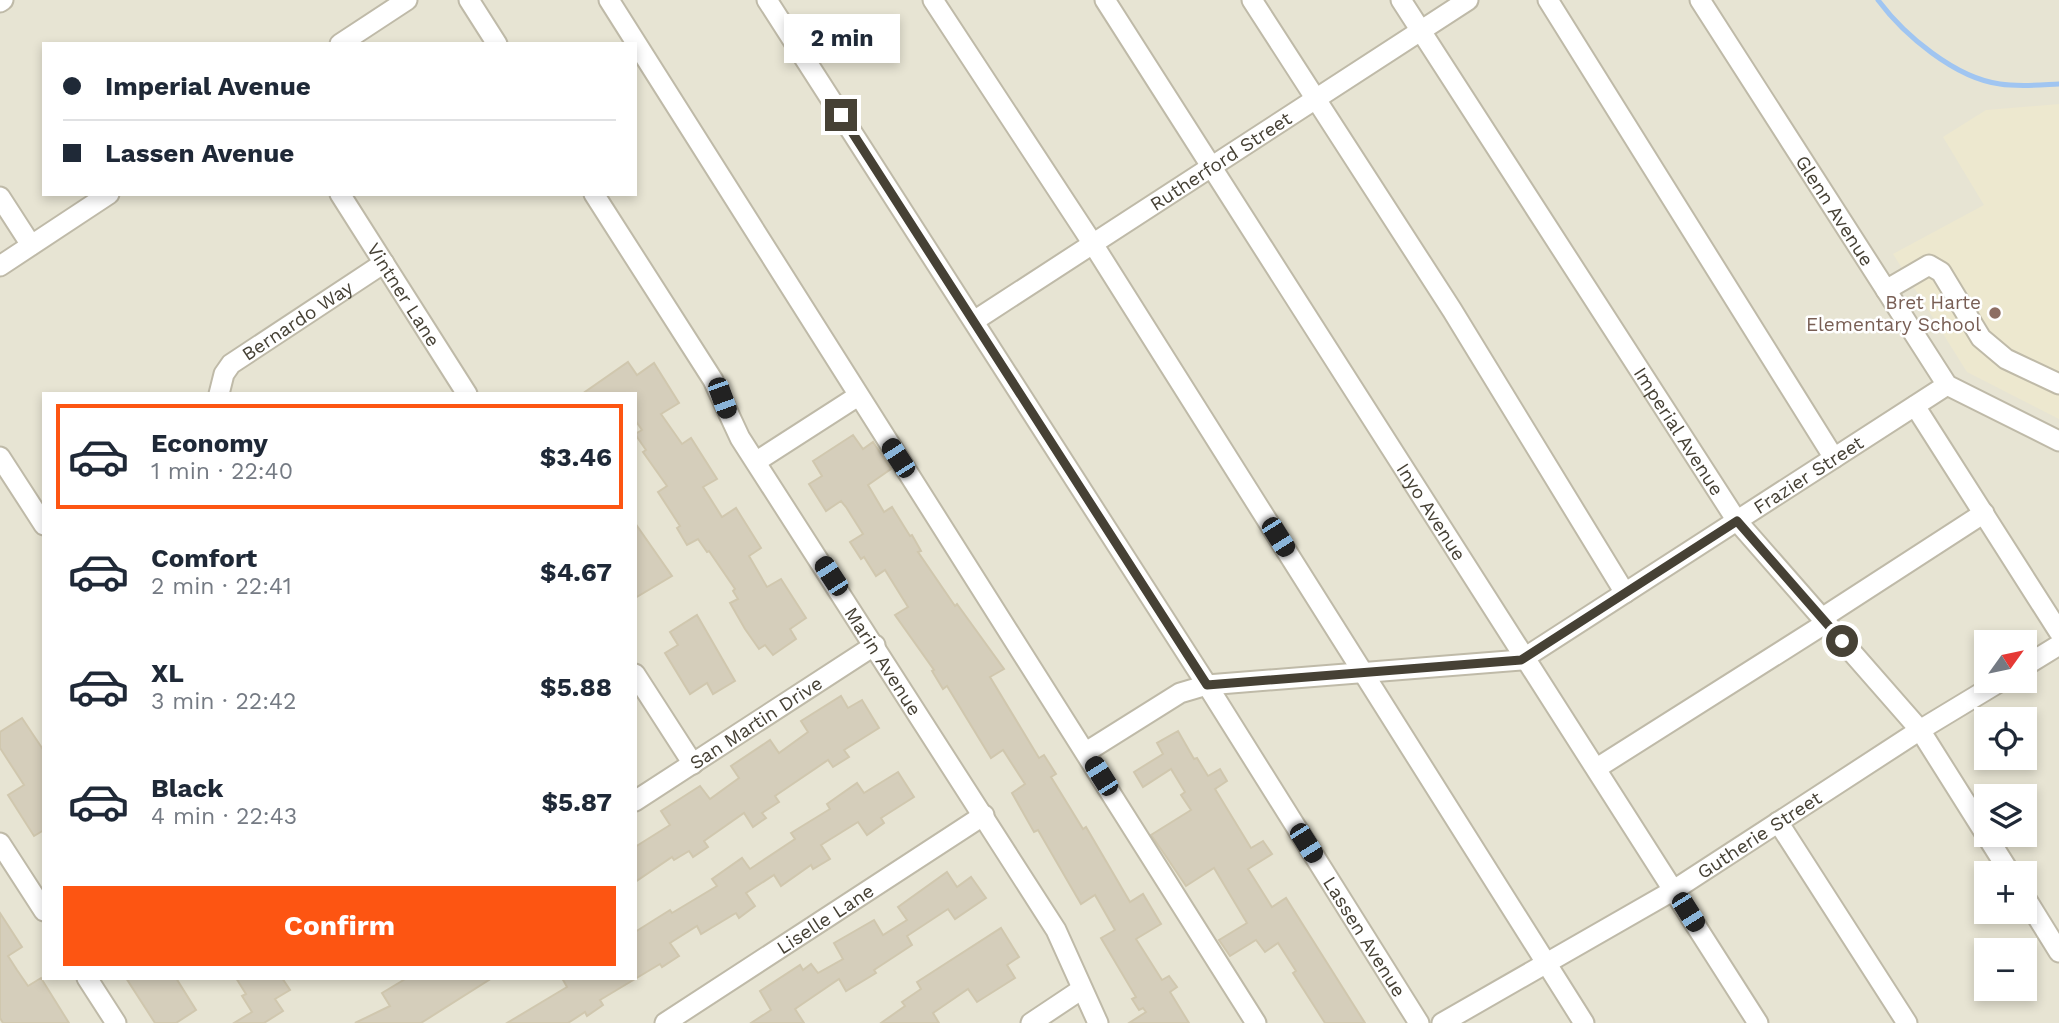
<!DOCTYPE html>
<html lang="en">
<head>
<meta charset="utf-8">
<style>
  :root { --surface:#fff; --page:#f2f2f3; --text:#1f2937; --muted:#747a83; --line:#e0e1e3; --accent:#fd5512 }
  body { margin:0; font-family:"Work Sans",sans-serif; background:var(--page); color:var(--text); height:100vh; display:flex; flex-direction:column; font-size:26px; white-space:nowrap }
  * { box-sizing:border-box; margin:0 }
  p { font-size:23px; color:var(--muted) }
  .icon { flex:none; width:38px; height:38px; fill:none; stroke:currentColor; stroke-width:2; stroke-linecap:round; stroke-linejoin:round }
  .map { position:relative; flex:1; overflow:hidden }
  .panel { position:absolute; left:42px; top:392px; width:595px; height:588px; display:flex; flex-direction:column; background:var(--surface); border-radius:0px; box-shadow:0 4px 10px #0003 }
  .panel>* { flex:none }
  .banner { position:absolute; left:42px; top:42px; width:595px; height:154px; border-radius:0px; box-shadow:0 4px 10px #0003; display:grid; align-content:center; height:154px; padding:0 21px; background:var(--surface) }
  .needle { width:46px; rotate:57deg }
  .tools { position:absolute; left:1974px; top:630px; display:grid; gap:14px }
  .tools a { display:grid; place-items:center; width:63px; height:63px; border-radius:0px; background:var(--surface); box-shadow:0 4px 10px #0003; font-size:35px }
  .end { position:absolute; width:32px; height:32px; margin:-16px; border:9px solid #464135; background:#fff; box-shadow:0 0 0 4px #fff }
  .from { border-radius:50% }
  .bubble { position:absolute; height:49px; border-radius:0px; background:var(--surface); box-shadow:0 4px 10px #0003; font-size:23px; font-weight:700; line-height:49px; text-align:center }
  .car { position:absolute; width:21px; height:42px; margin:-21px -10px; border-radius:9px; box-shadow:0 0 5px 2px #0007; background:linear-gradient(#222 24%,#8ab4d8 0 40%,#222 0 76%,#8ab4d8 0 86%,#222 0) }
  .banner b { display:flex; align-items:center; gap:24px; height:66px; font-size:26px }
  .banner b+b { border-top:2px solid var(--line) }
  .banner i { width:18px; height:18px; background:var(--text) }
  ul { padding:12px 0 0; list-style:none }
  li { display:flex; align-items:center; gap:21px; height:105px; margin:0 14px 10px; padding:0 7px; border:4px solid transparent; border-radius:0px }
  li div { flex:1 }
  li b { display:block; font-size:26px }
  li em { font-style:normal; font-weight:700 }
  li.selected { border-color:var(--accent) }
  li>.icon { width:63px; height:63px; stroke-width:1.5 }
  .action { display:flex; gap:14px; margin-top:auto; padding:14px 21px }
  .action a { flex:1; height:80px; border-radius:0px; background:var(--accent); color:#fff; font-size:28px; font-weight:700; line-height:80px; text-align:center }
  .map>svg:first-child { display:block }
  .residential { fill:#e7e4d3; fill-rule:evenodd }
  .education { fill:#ede8cf }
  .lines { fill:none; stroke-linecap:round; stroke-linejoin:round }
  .stream { stroke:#a0c5f1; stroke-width:5 }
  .building { fill:#d5cebb; stroke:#d0c7ae; stroke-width:2 }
  .minor-casing { stroke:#bfbaa8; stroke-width:23 }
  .minor { stroke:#fff; stroke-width:19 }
  .route { stroke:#464135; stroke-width:9 }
  .education-dot { fill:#8d6e63; stroke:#fff; stroke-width:2.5 }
  .labels { text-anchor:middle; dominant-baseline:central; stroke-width:5; stroke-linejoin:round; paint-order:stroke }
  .street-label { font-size:19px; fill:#464135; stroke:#fff }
  .education-label { font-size:19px; fill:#785e54; stroke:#fff; text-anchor:end }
</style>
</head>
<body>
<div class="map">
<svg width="2059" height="1023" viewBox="0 0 2059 1023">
  <rect width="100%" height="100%" fill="#f3f1e5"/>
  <path class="residential" d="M0,0H2059V1023H0ZM44,44H635V194H44ZM44,394H635V978H44ZM1986,642H2025V681H1986ZM1986,719H2025V758H1986ZM1986,796H2025V835H1986ZM1986,873H2025V912H1986ZM1986,950H2025V989H1986Z"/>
  <polygon class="education" points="2059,104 2059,419 1967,372 1893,254 1984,205 1943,137 1986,110"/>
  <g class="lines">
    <path class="stream" d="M1878,0C1904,35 1955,78 2000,84C2019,87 2039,85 2059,84"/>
  </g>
  <g class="building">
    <polygon points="628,362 637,375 654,363 679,403 661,414 682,444 691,438 717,479 703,487 722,517 736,508 761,548 749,556 767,587 781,579 806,618 790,629 796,639 773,655 765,645 759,649 745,629 730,603 738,599 733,591 735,589 709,551 707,552 698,539 687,545 677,528 680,526 658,492 667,486 643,452 646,450 635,434 642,430 635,420 635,394 582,394"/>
    <polygon points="853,435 863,449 873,442 891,469 868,485 884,512 892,507 910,536 912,535 921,551 918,552 955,606 957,604 1004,669 990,677 1039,758 1044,755 1056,774 1051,777 1083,829 1086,827 1130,902 1143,894 1161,924 1136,939 1162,980 1169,976 1177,987 1170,992 1189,1023 1129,1023 1146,1012 1143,1008 1139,1010 1132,999 1136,997 1101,938 1115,930 1095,895 1081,904 1038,830 1034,832 1012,793 1025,784 1003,750 991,758 947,686 943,689 932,671 934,670 895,615 908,607 885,570 876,576 864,557 861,559 850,542 863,534 846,507 841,501 826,511 809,484 822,476 813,461"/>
    <polygon points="635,523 672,576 635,598"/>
    <polygon points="697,615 735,681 713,694 707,683 690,694 665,653 678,645 670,632"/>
    <polygon points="841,696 848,708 862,700 879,728 844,750 849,757 833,767 828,760 775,796 779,802 762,813 766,818 753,827 744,813 704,841 708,847 693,857 689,851 674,860 672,857 635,882 635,847 670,825 661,811 700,786 710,799 739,778 731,766 770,740 779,753 808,732 801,721"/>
    <polygon points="22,718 44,751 44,830 34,836 8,795 24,785 0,748 0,732"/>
    <polygon points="1178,731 1194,759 1197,758 1208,776 1220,769 1227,781 1215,789 1251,848 1263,841 1272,854 1248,869 1272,907 1286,898 1365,1023 1325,1023 1293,973 1296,971 1278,943 1265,952 1256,940 1230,956 1219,940 1247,923 1214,868 1186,886 1163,852 1151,835 1191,810 1181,795 1185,792 1171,769 1143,787 1134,772 1163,754 1157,743"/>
    <polygon points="898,772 914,797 881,818 884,823 867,835 858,822 821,845 830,859 813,869 811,865 781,886 774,875 746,893 755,906 739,918 736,913 701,934 697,926 670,943 679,956 662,967 660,964 600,1000 603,1005 587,1016 585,1012 568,1023 507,1023 567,987 562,978 635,978 635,932 670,910 672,913 717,886 712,879 742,858 750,869 795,839 791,833 830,809 827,804 857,783 864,793"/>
    <polygon points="947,872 957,887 971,877 986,898 955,919 948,909 907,936 912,945 874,970 876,973 846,991 839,979 795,1009 804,1023 751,1023 771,1010 760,991 800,965 803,970 811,964 818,973 843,959 834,943 874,920 883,935 907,920 898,907"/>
    <polygon points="0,913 22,947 8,956 17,970 28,986 41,978 69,1023 3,1023 0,1018"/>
    <polygon points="1001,928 1019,957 1007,965 1015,978 977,1002 968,989 933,1013 939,1023 881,1023 905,1006 902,1002 921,989 917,982"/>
    <polygon points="126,978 176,978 196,1010 176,1023 155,1023"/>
    <polygon points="236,978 282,978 290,990 275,999 283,1011 264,1023 234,1023 252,1012 242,996 246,994"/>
    <polygon points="407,978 492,978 421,1023 355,1023 390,1006 382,993"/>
  </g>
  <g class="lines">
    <defs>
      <g id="minor">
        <polyline points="469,0 497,44"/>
        <polyline points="609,0 1256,1023"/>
        <path id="s1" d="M767,0L1207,685L1419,1023"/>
        <polyline points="933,0 1093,244 1584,1023"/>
        <path id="s2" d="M1105,0L1758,1023"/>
        <polyline points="1252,0 1452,310 1625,593"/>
        <path id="s3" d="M1401,0L1737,521L1920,730L2010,873"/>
        <polyline points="1548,0 1834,458"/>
        <path id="s4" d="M1700,0L1947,385L2059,441"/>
        <polyline points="0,2 3,0"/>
        <polyline points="340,44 407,0"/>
        <path id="s5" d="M340,194L467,394"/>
        <path id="s6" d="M594,194L713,380L740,438L1056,930L1098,1023"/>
        <polyline points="0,197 31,245"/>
        <polyline points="0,266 109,194"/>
        <polyline points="1886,290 1929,265 1941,272 1981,338 2006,359 2059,384"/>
        <path id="s7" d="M974,321L1468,0"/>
        <path id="s8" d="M219,394L224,374L231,364L384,263"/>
        <polyline points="1915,406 2059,632"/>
        <polyline points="0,457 44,525"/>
        <polyline points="757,461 858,396"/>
        <polyline points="1822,618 1984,513"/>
        <polyline points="2025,666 2059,645"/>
        <polyline points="635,674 693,764"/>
        <path id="s9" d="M1086,752L1180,693L1207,685L1521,660L1947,385"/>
        <polyline points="1597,768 1826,623"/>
        <path id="s10" d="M635,801L875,645"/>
        <polyline points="1778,822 1907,1023"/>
        <polyline points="0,843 44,911"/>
        <polyline points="2025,897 2059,952"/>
        <polyline points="87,978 116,1023"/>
        <path id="s11" d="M665,1023L984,815"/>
        <polyline points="1031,1023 1082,989"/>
        <path id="s12" d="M1442,1023L1674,890L1920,730L2001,681"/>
      </g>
    </defs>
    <use href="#minor" class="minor-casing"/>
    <use href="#minor" class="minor"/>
  </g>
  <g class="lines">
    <polyline class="route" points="841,115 1207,685 1521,660 1737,521 1842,641"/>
  </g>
  <circle class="education-dot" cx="1995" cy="313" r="7"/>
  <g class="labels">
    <g class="street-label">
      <text stroke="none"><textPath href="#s7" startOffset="294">Rutherford Street</textPath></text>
      <text stroke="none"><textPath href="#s4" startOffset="250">Glenn Avenue</textPath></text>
      <text stroke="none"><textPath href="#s5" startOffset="119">Vintner Lane</textPath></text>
      <text stroke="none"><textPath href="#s8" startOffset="112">Bernardo Way</textPath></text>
      <text stroke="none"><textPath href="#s3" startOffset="513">Imperial Avenue</textPath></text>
      <text stroke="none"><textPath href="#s9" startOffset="796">Frazier Street</textPath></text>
      <text stroke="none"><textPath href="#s2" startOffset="607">Inyo Avenue</textPath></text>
      <text stroke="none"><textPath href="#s6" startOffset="550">Marin Avenue</textPath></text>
      <text stroke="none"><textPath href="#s10" startOffset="144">San Martin Drive</textPath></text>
      <text stroke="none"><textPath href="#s12" startOffset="369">Gutherie Street</textPath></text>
      <text stroke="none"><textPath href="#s11" startOffset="191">Liselle Lane</textPath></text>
      <text stroke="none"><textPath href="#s1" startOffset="1111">Lassen Avenue</textPath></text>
    </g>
    <g class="education-label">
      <text x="1981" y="302">Bret Harte<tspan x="1981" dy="22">Elementary School</tspan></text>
    </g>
  </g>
</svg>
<div class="tools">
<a><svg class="needle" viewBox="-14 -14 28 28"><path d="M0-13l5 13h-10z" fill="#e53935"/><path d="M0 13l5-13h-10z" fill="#747a83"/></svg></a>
<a><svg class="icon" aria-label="locate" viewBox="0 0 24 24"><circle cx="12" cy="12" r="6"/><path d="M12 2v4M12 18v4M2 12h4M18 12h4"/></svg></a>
<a><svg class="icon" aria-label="layers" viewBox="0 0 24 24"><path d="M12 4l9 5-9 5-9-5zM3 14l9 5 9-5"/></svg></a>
<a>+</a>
<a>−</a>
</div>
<i class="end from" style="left:1842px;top:641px"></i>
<i class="end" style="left:841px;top:115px"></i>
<div class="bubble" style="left:784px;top:14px;width:116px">2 min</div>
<i class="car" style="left:722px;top:398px;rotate:160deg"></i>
<i class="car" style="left:898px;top:458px;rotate:327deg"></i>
<i class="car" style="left:1278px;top:537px;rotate:148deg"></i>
<i class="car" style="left:831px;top:576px;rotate:327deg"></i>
<i class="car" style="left:1101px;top:776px;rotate:328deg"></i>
<i class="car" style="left:1306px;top:843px;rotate:148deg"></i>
<i class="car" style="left:1688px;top:912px;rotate:148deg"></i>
<div class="banner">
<b><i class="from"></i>Imperial Avenue</b>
<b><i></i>Lassen Avenue</b>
</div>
<section class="panel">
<ul>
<li class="selected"><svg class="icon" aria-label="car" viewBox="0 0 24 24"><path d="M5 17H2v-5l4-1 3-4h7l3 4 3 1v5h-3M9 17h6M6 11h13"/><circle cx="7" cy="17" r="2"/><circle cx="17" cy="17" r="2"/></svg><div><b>Economy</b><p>1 min · 22:40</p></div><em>$3.46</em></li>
<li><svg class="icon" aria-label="car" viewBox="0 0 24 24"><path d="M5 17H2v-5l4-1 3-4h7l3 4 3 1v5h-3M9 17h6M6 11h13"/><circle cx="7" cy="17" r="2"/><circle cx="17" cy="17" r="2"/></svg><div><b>Comfort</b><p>2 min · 22:41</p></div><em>$4.67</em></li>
<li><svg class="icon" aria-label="car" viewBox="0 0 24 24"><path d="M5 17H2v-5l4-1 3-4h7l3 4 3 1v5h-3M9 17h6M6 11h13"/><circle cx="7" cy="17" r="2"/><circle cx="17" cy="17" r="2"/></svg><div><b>XL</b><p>3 min · 22:42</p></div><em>$5.88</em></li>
<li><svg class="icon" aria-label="car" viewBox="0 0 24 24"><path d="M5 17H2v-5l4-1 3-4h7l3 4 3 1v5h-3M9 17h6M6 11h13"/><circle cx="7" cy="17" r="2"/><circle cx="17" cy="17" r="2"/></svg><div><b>Black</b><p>4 min · 22:43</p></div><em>$5.87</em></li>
</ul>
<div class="action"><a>Confirm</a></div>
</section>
</div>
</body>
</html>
